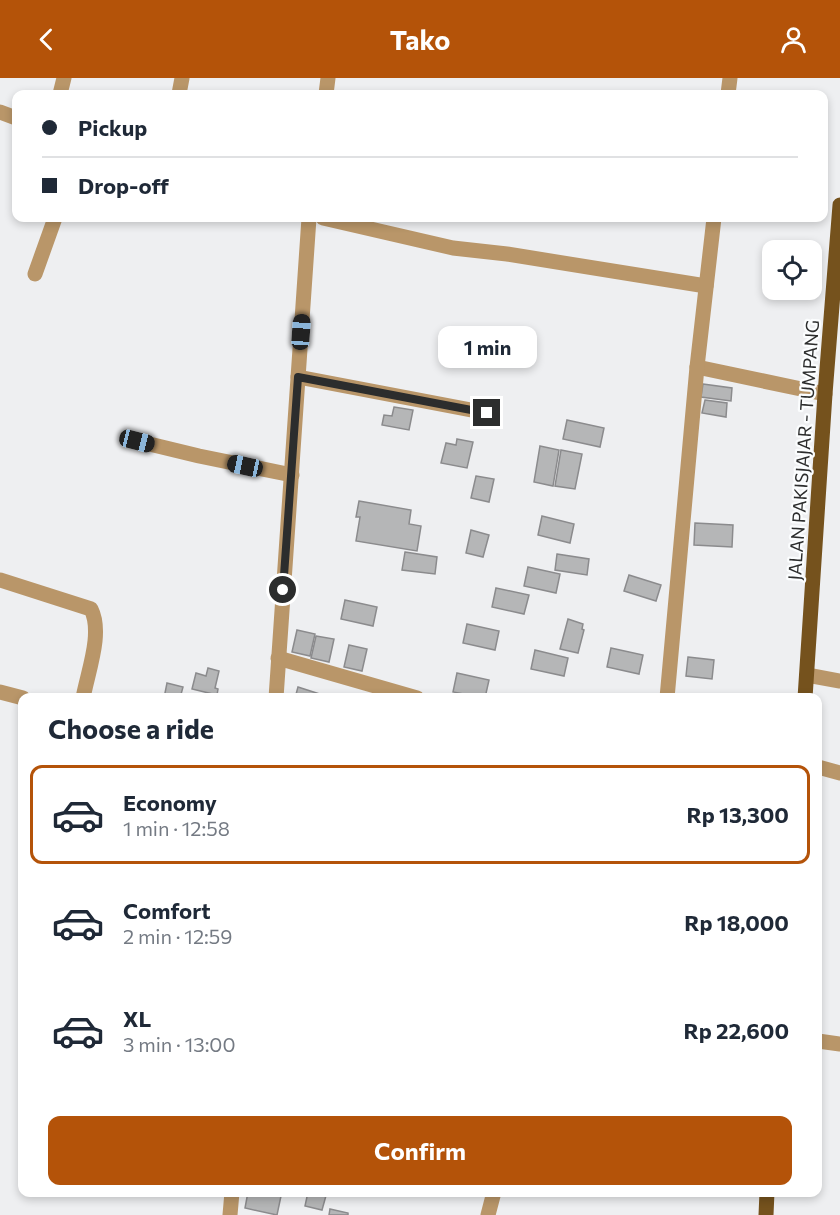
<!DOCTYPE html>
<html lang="en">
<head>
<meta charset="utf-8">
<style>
  :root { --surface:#fff; --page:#f6f6f7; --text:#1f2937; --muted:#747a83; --line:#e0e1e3; --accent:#b45309 }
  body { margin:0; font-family:Commissioner,sans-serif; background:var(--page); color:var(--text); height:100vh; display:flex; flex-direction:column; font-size:22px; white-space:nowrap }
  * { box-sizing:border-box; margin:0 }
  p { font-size:20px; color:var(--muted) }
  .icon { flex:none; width:33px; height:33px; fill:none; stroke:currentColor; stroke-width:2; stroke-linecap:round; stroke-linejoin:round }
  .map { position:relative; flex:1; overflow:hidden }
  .panel { position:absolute; left:18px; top:615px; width:804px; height:504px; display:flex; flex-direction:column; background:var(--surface); border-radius:12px; box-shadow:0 3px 9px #0003 }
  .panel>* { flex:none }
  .banner { position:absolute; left:12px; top:12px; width:816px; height:132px; border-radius:12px; box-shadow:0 3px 9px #0003; display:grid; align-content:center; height:132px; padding:0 30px; background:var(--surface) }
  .buttons { position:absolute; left:762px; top:162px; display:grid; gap:12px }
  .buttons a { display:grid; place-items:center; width:60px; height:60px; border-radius:12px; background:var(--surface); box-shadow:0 3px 9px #0003; font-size:30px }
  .end { position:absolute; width:27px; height:27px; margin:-14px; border:8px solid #2c2d2d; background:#fff; box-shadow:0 0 0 3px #fff }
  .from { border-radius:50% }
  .bubble { position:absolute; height:42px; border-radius:12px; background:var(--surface); box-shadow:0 3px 9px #0003; font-size:20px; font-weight:700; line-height:42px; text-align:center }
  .car { position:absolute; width:18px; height:36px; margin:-18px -9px; border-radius:8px; box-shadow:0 0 4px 2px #0007; background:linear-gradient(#222 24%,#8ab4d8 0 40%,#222 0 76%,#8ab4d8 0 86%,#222 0) }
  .banner b { display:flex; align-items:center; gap:21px; height:57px; font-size:22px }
  .banner b+b { border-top:2px solid var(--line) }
  .banner i { width:15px; height:15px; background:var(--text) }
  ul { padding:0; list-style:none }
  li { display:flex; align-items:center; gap:18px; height:99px; margin:0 12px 9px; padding:0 18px; border:3px solid transparent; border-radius:12px }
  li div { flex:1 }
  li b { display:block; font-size:22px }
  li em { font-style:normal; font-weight:700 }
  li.on { border-color:var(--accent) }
  li>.icon { width:54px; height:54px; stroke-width:1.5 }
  h2 { padding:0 30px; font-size:27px; line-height:72px }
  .cta { display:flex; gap:12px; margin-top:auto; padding:12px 30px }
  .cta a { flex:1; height:69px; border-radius:12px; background:var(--accent); color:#fff; font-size:24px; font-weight:700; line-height:69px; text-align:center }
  header { display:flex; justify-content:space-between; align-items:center; height:78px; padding:0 30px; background:var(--accent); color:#fff; font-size:27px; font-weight:700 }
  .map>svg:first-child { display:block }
  .building { fill:#b5b6b7; stroke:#8b8b8d; stroke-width:1.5 }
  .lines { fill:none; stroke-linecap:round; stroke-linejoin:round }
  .minor { stroke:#b99669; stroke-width:15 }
  .primary { stroke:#75521d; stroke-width:15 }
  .route { stroke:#2c2d2d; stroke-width:8 }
  .labels { text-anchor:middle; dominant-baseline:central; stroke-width:4.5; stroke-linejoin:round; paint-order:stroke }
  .street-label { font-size:18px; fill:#2c2d2d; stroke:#fbfdfe }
</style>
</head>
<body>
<header><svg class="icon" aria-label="back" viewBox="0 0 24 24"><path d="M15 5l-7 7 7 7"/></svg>Tako<svg class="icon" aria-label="person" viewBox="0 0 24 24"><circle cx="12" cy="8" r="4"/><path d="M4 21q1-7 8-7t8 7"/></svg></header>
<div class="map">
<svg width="840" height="1137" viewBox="0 0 840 1137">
  <rect width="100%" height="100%" fill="#eeeff1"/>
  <g class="building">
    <polygon points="703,306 732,310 731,323 701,319"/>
    <polygon points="705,322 727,325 726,339 702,335"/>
    <polygon points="394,329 413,332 409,352 382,347 384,337 392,338"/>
    <polygon points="567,342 604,350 600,369 563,361"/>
    <polygon points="457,361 473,364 467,390 441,385 446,365 456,367"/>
    <polygon points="540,368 559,372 553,408 534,404"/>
    <polygon points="561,372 582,376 575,411 555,408"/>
    <polygon points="476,398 494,401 489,424 471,420"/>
    <polygon points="359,423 411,432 409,446 421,448 417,473 356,463 360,439 356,439"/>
    <polygon points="542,438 574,446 570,465 538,457"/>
    <polygon points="695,445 733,447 732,469 694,467"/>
    <polygon points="471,452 489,457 483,479 466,475"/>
    <polygon points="405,474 437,479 435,496 402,492"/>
    <polygon points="557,476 589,481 587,497 555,492"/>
    <polygon points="528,489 560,496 556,515 524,508"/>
    <polygon points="629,497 661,507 656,523 624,513"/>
    <polygon points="496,510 529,517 524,536 492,529"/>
    <polygon points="345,522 377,529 373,548 341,541"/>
    <polygon points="568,541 583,546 582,551 584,552 578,575 560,571"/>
    <polygon points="467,546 499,553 495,572 463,565"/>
    <polygon points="297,552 315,556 310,578 292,574"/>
    <polygon points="316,558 334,561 329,584 311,580"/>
    <polygon points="349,567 367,571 362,593 344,589"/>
    <polygon points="611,570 643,577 639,596 607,589"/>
    <polygon points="535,572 568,580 564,598 531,591"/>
    <polygon points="688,579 714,582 712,601 686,598"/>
    <polygon points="208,590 219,593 215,610 218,611 217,617 192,611 196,595 206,598"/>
    <polygon points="457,595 489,602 485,620 453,614"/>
    <polygon points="167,605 183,609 180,620 164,620"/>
    <polygon points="298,609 332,620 295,620"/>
    <polygon points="248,1114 263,1114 281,1118 277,1137 245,1130"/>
    <polygon points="308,1114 327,1114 322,1132 305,1128"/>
    <polygon points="330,1131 348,1135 348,1137 329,1137"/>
  </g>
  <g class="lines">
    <g class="minor">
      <polyline points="60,16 64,0"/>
      <polyline points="179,16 182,0"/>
      <polyline points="326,16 328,0"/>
      <polyline points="728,16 730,0"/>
      <polyline points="0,34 16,40"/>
      <polyline points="323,140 453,170 507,176 706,208"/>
      <polyline points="35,196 55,140"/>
      <polyline points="697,289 825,316"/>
      <polyline points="298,299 487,335"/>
      <polyline points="137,363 199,378 292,397"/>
      <path d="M0,502L91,531C103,555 88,593 83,620"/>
      <polyline points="278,580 417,620"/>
      <polyline points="807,597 840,603"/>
      <polyline points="0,614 23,620"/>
      <polyline points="276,620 309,140"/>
      <polyline points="667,620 697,289 714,140"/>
      <polyline points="818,689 840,695"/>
      <polyline points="818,963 840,966"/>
      <polyline points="230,1137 232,1114"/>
      <polyline points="488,1137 494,1114"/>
    </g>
    <g class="primary">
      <polyline points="805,620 825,316 840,127"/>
      <polyline points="766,1137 767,1114"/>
    </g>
  </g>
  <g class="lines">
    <polyline class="route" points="283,512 298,299 487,335"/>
  </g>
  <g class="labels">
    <g class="street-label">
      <text transform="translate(803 372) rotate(-86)">JALAN PAKISJAJAR - TUMPANG</text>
    </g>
  </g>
</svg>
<div class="buttons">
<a><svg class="icon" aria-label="locate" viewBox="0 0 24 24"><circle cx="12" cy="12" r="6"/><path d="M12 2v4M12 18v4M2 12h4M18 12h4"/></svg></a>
</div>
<i class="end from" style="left:283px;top:512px"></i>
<i class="end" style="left:487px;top:335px"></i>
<div class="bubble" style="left:438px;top:248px;width:99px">1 min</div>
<i class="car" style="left:301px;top:254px;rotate:4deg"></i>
<i class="car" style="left:137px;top:363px;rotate:104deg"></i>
<i class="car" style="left:245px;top:388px;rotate:282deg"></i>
<div class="banner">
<b><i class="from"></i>Pickup</b>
<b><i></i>Drop-off</b>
</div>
<section class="panel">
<h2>Choose a ride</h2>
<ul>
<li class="on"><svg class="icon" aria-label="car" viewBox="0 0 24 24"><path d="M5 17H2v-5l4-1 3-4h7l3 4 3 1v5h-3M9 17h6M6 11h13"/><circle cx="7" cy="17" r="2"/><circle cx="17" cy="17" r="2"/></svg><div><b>Economy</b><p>1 min · 12:58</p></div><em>Rp 13,300</em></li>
<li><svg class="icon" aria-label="car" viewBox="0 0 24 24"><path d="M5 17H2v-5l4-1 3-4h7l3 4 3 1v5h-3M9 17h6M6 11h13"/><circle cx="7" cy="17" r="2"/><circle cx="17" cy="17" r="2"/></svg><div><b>Comfort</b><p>2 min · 12:59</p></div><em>Rp 18,000</em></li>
<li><svg class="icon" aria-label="car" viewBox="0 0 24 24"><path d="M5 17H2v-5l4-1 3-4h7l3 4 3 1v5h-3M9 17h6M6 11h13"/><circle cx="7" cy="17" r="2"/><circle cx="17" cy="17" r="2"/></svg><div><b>XL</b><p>3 min · 13:00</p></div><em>Rp 22,600</em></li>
</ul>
<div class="cta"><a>Confirm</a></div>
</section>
</div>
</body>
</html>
